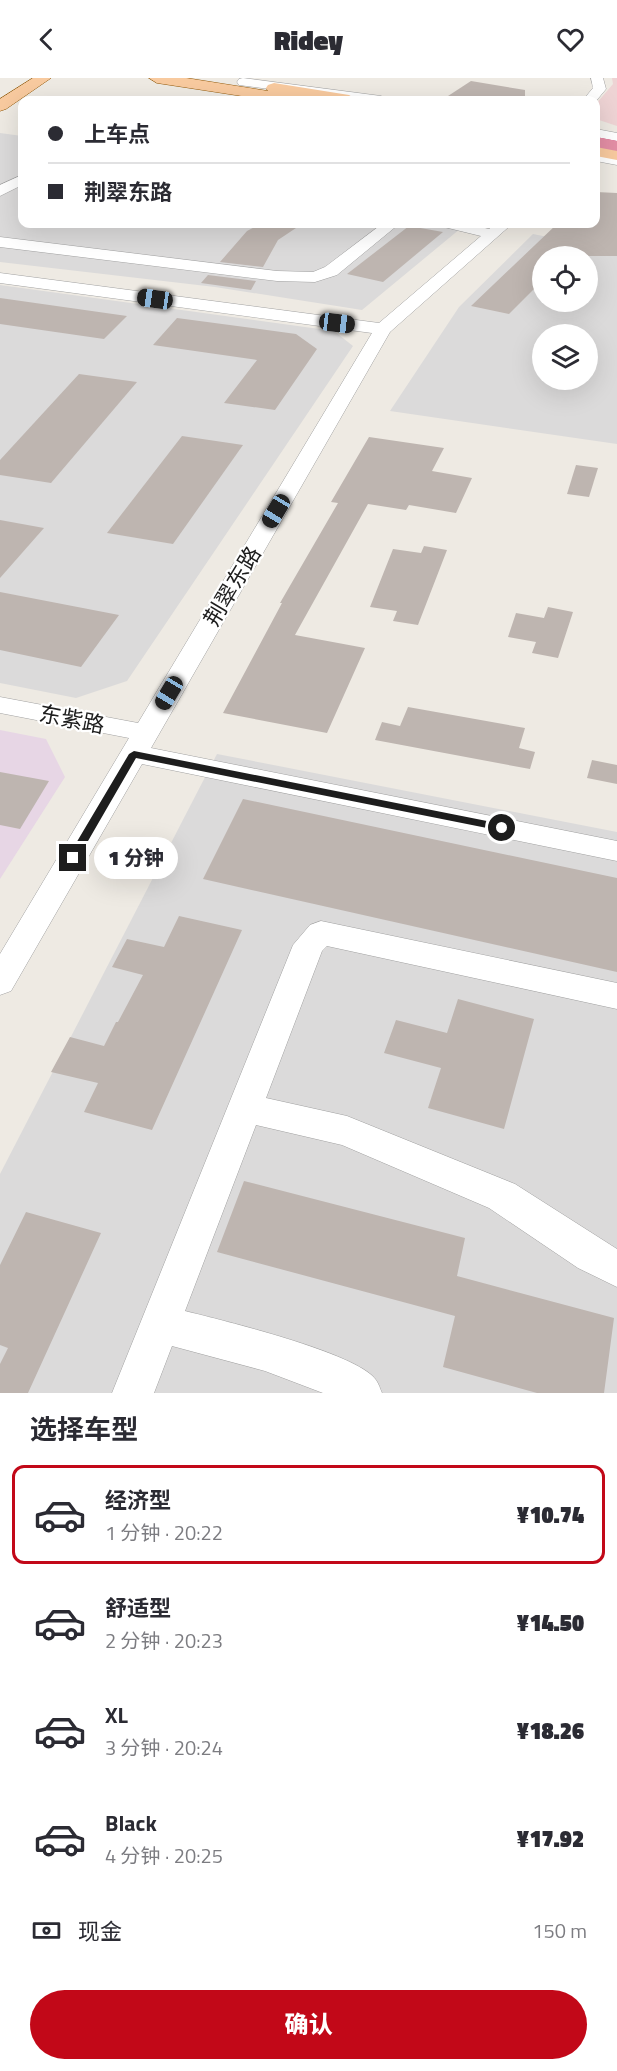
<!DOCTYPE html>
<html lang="zh">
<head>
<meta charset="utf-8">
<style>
  :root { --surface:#fff; --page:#f2f2f3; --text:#2b2b33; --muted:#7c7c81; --line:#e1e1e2; --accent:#c20818 }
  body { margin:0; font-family:"Titillium Web","Noto Sans SC",sans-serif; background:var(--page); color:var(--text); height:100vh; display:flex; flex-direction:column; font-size:22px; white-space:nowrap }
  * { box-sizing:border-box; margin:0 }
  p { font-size:20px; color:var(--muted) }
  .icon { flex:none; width:33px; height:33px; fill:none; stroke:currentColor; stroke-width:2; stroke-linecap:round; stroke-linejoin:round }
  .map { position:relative; height:1315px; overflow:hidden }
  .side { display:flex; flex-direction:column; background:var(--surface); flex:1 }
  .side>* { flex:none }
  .top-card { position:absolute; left:18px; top:18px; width:582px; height:132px; border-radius:12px; box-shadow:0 6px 24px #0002; display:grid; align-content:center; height:132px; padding:0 30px; background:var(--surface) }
  .fabs { position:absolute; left:532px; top:168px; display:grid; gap:12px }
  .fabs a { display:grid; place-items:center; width:66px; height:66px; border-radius:50%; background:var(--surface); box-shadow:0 6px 24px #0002; font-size:30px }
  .end { position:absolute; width:27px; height:27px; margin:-14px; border:8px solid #1d1d1d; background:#fff; box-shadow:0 0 0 3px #fff }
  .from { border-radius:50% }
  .bubble { position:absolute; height:42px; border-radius:21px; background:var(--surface); box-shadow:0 6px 24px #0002; font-size:20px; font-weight:800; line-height:42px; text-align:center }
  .car { position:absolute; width:18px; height:36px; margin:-18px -9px; border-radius:8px; box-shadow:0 0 4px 2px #0007; background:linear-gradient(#222 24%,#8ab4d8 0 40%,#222 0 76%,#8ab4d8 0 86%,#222 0) }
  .top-card b { display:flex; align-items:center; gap:21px; height:57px; font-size:22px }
  .top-card b+b { border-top:2px solid var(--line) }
  .top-card i { width:15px; height:15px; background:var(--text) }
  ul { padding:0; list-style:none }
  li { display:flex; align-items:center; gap:18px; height:99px; margin:0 12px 9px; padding:0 18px; border:3px solid transparent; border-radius:12px }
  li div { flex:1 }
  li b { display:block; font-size:22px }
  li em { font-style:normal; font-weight:800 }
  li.selected { border-color:var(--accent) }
  li>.icon { width:54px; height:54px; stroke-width:1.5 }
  h2 { padding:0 30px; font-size:27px; line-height:72px }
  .pay { display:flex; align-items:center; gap:15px; height:66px; padding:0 30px; font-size:22px }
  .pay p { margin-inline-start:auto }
  .primary-button { display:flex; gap:12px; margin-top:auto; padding:12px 30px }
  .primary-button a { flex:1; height:69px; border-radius:36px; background:var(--accent); color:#fff; font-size:24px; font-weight:800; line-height:69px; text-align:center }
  header { display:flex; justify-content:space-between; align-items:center; height:78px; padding:0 30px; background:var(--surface); font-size:27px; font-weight:800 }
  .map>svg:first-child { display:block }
  .residential { fill:#dbdada; fill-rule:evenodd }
  .commercial { fill:#eed3d4 }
  .industrial { fill:#e7d6e5 }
  .building { fill:#beb5b0 }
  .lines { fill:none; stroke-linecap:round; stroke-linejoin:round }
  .minor-casing { stroke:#a1a1a1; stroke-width:1 }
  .major-casing { stroke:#905706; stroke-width:1 }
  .highway-casing { stroke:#d12b72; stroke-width:1 }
  .minor { fill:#fff; fill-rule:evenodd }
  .major { fill:#f8ca9f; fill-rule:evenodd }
  .highway { fill:#e38ea5; fill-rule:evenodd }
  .route { fill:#1d1d1d }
  .labels { text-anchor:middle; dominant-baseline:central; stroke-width:4.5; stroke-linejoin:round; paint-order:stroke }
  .street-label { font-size:22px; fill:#1d1d1d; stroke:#fff }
</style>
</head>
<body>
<header><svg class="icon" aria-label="back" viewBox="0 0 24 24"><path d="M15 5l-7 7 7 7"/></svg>Ridey<svg class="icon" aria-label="heart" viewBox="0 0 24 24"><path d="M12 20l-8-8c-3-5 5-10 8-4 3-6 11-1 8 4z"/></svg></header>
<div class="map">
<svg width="617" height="1315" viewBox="0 0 617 1315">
  <rect width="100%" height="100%" fill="#eeeae3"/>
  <g class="residential">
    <polygon points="0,55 22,58 22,146 466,146 362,232 215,209 0,184"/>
    <path d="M533,156L597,169H617V366L390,333L459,229ZM543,178H588V224H543ZM543,256H588V302H543Z"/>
    <polygon points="0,207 334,253 353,268 127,603 76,620 0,605"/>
    <polygon points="217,676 617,754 617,1315 0,1315 0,1096"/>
  </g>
  <polygon class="commercial" points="612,0 617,0 617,48 596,41 596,26 613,6"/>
  <polygon class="industrial" points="0,652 46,661 65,699 0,801"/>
  <g class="building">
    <polygon points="471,3 525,12 525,22 475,22 448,18"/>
    <polygon points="596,114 617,115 617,178 543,178 543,202 509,236 471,228 557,146 596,146"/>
    <polygon points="260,146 302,146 278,162 263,189 220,184 247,153"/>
    <polygon points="409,148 443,154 383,204 347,196"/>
    <polygon points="208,197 256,203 251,212 201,205"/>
    <polygon points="0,220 127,238 104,261 0,246"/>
    <polygon points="177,240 296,256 317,271 275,332 224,325 257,282 153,267"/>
    <polygon points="79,296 137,304 51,405 0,397 0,382"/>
    <polygon points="182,358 243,367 173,466 107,455"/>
    <polygon points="369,359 444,370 432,393 472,400 456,435 409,427 406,432 368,426 295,557 365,570 327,655 223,635 282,525 280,525 338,425 331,424"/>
    <polygon points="576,387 598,390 589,419 567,416"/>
    <polygon points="0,442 44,450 0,500"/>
    <polygon points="424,468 447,472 418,547 393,543 397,533 370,529 393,471 421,475"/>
    <polygon points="0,514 119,537 81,589 0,572"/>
    <polygon points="548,529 573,534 558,580 532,575 536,564 508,559 516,535 544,540"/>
    <polygon points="408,629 525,650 519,670 535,674 530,691 375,662 382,644 400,648"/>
    <polygon points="592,682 617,687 617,706 587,700"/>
    <polygon points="0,694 49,703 20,751 0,747"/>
    <polygon points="243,721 617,800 617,894 203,801"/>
    <polygon points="179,838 242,852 152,1052 84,1034 98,1005 51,994 70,959 104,968 116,944 118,944 143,897 112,889 127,861 164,869"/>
    <polygon points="458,921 534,941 504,1051 428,1030 441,990 384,975 396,942 447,955"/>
    <polygon points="244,1103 465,1160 457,1198 614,1240 604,1315 537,1315 443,1289 455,1238 217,1174"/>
    <polygon points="26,1134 101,1155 28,1315 0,1315 0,1286 8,1270 0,1267 0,1187"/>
  </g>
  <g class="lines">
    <defs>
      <g id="minor">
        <polygon points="243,0 381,18 388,22 355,22 239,7 237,4 239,1"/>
        <polygon points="591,0 603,0 606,11 596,23 583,22 593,10"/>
        <polygon points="596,51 617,55 617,63 596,59"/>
        <polygon points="596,75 617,79 617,87 596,83"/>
        <polygon points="22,97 22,107 0,118 0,107"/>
        <polygon points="382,146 399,146 337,197 315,204 277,203 0,169 0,159 277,193 313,194 325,189"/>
        <polygon points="442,146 468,146 489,151 495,146 512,146 390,254 151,670 617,763 617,783 142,686 11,913 0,917 0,876 129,660 0,635 0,619 138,645 372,255 0,205 0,195 379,245 481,158 444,149"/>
        <path d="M321,843L617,905V931L327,868L322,873L266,1020L347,1038L515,1106L617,1171V1209L578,1190L489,1130L342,1067L256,1047L185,1233C221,1242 358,1275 376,1302C379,1306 380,1311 382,1315H323L265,1293L172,1268L154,1315H112L293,867L310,847Z"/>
      </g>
      <g id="major">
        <polygon points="33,0 51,0 6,31 0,33 0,21"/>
        <polygon points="149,0 186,0 268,13 266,10 268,7 274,5 349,17 357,22 323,22 301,19 303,22 268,22 157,5"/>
        <polygon points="596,68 617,72 617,82 596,78"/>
      </g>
      <polygon id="highway" points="596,59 617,63 617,73 596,69"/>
    </defs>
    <use href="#minor" class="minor-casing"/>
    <use href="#major" class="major-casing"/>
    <use href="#highway" class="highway-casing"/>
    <use href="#minor" class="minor"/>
    <use href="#major" class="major"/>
    <use href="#highway" class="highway"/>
  </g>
  <polygon class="route" points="134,673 502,746 507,750 502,753 136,680 77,782 69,782 69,777 129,676"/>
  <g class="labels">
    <g class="street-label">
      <text transform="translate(232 508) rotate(-59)">荆翠东路</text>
      <text transform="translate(72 641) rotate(11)">东紫路</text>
    </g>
  </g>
</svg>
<div class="fabs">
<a><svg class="icon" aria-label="locate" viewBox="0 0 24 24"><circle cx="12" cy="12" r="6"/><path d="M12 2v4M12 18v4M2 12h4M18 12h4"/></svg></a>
<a><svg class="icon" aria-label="layers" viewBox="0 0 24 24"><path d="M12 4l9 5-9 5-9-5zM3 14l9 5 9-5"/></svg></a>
</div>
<i class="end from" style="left:502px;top:750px"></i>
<i class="end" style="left:73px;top:780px"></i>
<div class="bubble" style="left:94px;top:759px;width:84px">1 分钟</div>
<i class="car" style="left:155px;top:221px;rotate:278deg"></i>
<i class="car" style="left:337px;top:245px;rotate:97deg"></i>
<i class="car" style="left:276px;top:433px;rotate:211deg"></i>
<i class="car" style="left:169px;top:615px;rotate:211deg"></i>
<div class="top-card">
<b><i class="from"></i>上车点</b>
<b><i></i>荆翠东路</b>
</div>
</div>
<section class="side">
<h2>选择车型</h2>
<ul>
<li class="selected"><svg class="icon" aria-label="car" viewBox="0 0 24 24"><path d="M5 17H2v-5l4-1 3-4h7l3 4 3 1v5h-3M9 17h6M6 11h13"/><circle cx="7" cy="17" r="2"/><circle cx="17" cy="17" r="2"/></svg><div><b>经济型</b><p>1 分钟 · 20:22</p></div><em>¥10.74</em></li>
<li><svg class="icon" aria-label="car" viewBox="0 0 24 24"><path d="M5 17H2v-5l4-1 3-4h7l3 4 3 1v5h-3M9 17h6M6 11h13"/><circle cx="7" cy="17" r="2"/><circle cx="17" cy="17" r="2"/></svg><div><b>舒适型</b><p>2 分钟 · 20:23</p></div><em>¥14.50</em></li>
<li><svg class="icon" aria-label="car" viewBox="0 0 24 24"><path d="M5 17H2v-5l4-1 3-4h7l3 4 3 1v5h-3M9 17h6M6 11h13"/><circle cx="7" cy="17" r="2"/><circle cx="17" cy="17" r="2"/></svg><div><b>XL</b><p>3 分钟 · 20:24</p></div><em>¥18.26</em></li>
<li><svg class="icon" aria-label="car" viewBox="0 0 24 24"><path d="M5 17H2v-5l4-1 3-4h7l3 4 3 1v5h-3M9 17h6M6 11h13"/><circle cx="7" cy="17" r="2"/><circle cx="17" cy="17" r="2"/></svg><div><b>Black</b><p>4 分钟 · 20:25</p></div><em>¥17.92</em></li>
</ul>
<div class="pay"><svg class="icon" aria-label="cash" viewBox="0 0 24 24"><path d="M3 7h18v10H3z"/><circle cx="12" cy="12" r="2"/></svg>现金<p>150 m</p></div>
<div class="primary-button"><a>确认</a></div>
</section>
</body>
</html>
